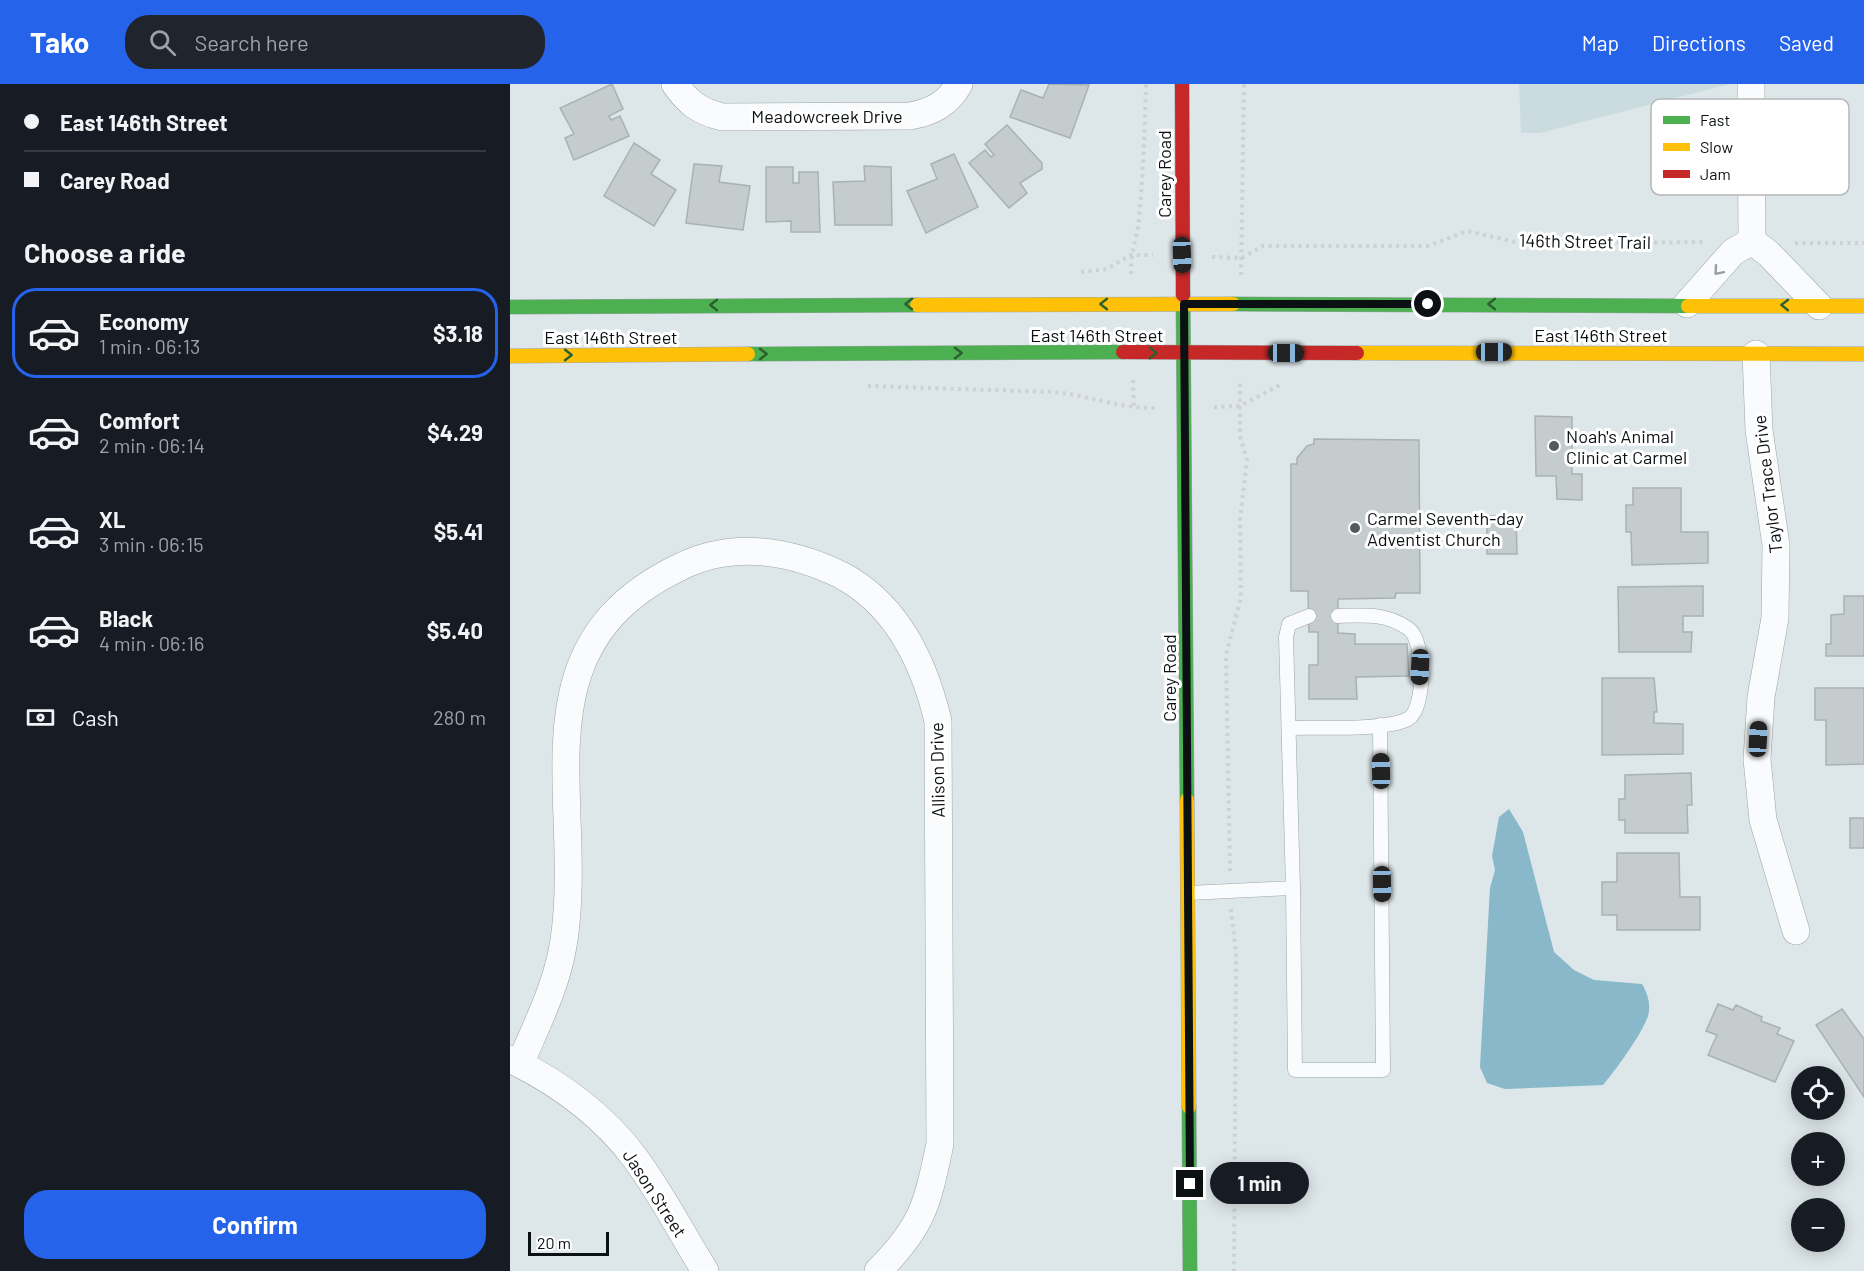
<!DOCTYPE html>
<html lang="en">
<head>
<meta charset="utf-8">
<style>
  :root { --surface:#171b24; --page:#20242c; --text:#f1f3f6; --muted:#9ea1a6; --line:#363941; --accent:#2563eb }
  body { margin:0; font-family:Barlow,sans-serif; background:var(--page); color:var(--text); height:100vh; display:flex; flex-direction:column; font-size:22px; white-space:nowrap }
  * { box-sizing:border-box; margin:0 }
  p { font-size:20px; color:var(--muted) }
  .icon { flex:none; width:33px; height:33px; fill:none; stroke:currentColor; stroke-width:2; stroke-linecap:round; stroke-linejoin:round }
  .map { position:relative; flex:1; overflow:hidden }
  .side { display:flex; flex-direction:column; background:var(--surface); width:510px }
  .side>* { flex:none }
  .top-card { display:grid; align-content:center; height:132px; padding:0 24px; background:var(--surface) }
  .fabs { position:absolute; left:1281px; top:982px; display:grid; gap:12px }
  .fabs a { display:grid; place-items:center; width:54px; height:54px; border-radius:50%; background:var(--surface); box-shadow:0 3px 15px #0003; font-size:30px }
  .scale { position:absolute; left:18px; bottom:15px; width:81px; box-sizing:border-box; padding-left:6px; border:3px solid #0b1012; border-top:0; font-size:16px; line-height:21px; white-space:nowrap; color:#0b1012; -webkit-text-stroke:4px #fff; paint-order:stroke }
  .end { position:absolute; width:27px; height:27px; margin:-14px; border:8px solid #0b1012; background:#fff; box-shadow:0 0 0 3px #fff }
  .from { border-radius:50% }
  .bubble { position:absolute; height:42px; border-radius:21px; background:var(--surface); box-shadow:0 3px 15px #0003; font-size:20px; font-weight:700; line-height:42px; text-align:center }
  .car { position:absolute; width:18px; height:36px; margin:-18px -9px; border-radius:8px; box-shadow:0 0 4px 2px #0007; background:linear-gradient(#222 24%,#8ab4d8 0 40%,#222 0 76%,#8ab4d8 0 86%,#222 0) }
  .top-card b { display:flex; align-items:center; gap:21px; height:57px; font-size:22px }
  .top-card b+b { border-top:2px solid var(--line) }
  .top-card i { width:15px; height:15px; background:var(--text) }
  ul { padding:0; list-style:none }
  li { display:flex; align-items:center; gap:18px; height:90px; margin:0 12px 9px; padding:0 12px; border:3px solid transparent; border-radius:24px }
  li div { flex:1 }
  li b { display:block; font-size:22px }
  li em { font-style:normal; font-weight:700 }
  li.selected { border-color:var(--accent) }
  li>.icon { width:54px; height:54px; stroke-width:1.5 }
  h2 { padding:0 24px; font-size:27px; line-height:72px }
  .pay { display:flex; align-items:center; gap:15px; height:66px; padding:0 24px; font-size:22px }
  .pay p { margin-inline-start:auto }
  .action { display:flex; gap:12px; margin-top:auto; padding:12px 24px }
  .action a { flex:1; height:69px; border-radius:24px; background:var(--accent); color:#fff; font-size:24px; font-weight:700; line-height:69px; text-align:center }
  header { display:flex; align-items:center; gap:36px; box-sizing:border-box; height:84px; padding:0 30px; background:var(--accent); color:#fff }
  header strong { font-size:28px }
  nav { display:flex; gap:33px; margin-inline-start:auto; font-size:21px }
  .search { width:420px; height:54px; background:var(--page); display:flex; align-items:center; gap:15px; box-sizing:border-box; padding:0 21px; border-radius:24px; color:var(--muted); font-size:22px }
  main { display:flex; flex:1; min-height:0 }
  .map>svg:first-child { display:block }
  .built { fill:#cbdce1 }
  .water { fill:#88b8c9 }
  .building { fill:#c5ccce; stroke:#aab1b4; stroke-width:1.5 }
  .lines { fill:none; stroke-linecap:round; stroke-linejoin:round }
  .lane-casing { stroke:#9ea5a8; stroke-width:15 }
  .street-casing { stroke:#9ea5a8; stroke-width:28 }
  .fast-casing { stroke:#9ea5a8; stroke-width:15 }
  .slow-casing { stroke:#9ea5a8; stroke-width:15 }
  .jam-casing { stroke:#9ea5a8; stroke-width:15 }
  .path { stroke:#ced0d1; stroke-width:4; stroke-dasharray:3 4.5; stroke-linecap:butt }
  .lane { stroke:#fafbfc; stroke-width:14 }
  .street { stroke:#fafbfc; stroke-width:27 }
  .fast { stroke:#4caf50; stroke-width:14 }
  .slow { stroke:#ffc107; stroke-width:14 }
  .jam { stroke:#c62828; stroke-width:14 }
  .oneway { stroke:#9a9d9e }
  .oneway2 { stroke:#2c6031 }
  .route { stroke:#0b1012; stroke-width:8 }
  .poi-dot { fill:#545b5d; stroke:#fff; stroke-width:2 }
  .labels { text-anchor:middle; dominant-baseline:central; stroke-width:6; stroke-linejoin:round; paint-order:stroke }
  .street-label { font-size:18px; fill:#0b1012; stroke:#fff }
  .poi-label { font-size:18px; fill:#0b1012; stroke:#fff; text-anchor:start }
  .key { fill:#fff; stroke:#b6b7b8; stroke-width:1.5 }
  .key-label { font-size:16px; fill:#0b1012 }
</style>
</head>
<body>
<header>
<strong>Tako</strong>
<div class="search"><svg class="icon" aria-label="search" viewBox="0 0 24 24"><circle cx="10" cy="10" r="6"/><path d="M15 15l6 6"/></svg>Search here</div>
<nav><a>Map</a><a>Directions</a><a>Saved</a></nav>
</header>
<main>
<section class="side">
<div class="top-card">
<b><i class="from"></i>East 146th Street</b>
<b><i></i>Carey Road</b>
</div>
<h2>Choose a ride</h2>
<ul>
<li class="selected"><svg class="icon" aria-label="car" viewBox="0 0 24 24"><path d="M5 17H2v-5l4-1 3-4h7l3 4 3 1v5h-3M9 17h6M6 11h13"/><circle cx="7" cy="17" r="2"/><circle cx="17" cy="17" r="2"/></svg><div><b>Economy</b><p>1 min · 06:13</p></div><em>$3.18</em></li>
<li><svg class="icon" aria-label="car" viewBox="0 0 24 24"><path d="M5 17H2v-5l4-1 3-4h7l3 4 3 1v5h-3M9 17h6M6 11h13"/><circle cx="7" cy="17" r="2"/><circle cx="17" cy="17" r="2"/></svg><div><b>Comfort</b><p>2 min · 06:14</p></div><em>$4.29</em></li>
<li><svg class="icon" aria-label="car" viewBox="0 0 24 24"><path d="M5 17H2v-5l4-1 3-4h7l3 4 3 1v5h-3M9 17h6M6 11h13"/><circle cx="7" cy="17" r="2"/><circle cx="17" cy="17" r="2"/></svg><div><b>XL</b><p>3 min · 06:15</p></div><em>$5.41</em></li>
<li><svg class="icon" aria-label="car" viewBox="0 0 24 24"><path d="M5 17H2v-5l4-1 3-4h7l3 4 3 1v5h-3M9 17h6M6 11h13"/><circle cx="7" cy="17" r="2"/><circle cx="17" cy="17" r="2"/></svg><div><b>Black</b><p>4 min · 06:16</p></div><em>$5.40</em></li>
</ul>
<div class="pay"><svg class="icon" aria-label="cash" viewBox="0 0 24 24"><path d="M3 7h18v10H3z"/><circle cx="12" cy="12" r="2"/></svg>Cash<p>280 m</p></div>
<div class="action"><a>Confirm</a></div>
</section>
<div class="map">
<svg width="1354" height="1187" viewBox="0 0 1354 1187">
  <rect width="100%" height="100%" fill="#dde6e9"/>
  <polygon class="built" points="1009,0 1220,0 1030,49 1011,49"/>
  <path class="water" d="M999,725L1013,748L1044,868L1064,886L1084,896L1132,900C1138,910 1141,921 1138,932C1132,950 1105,987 1093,1001L995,1005L977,999L970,983L980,804L985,786L982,772L989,733Z"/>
  <g class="building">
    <polygon points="102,0 113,25 99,32 101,36 110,32 119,52 64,76 55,54 64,50 50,24"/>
    <polygon points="539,0 579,1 560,54 500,33 511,6 533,14"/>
    <polygon points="497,41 532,79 532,85 510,99 517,109 499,124 459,79 475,66 481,73 484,71 475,60"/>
    <polygon points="124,59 150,76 141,90 166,106 144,142 94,112"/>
    <polygon points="444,70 468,123 416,149 397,107 427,95 421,80"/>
    <polygon points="184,80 212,82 209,98 240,102 233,146 176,139"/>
    <polygon points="354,82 381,83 382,141 325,141 323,98 355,97"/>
    <polygon points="256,83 283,83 283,99 289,99 289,88 308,88 310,148 281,148 281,137 256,138"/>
    <polygon points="1025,332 1062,333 1062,390 1072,390 1072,416 1047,415 1046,392 1026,392"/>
    <polygon points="804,355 909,356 910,509 886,509 885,514 828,515 828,549 845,550 845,560 897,560 899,592 846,593 847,615 799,615 799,581 808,581 808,548 799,548 798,507 781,507 781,380 787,380 787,374 797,362 804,360"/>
    <polygon points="1123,404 1171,404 1171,448 1198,448 1198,479 1122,481 1121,448 1116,448 1116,421 1123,421"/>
    <polygon points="977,432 1006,432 1007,470 977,470"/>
    <polygon points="1193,502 1193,532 1173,532 1173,548 1182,548 1181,568 1109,568 1108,503"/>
    <polygon points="1334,512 1354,512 1354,572 1316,572 1316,560 1321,560 1321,531 1334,530"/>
    <polygon points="1092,594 1144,594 1147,628 1144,628 1144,639 1173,640 1173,670 1092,671"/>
    <polygon points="1305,604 1354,604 1354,680 1316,681 1316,636 1305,636"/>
    <polygon points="1181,689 1182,721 1177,721 1178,749 1115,749 1115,736 1109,736 1109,715 1115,715 1115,691"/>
    <rect x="1340" y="734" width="14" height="30"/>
    <polygon points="1107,769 1169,769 1170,813 1190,813 1190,846 1107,846 1107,831 1092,831 1092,798 1107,798"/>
    <polygon points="1208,920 1223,926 1226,921 1252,933 1251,937 1270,944 1267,950 1284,957 1265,998 1198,971 1207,951 1196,947"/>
    <polygon points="1332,925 1354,955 1354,1013 1306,941"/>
  </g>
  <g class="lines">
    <defs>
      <g id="lane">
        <path d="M779,644C807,643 875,647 898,635C916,625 915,557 899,545C877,529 854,531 828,532"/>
        <polyline points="783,804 785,986 873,986 870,641"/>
        <polyline points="678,809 783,804 776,553 779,540 799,532"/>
      </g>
      <g id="street">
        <path d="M165,0C178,19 189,27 212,33L400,32C422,28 438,20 449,0"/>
        <polyline points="1241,0 1242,157"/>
        <polyline points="1242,157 1259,170 1309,222"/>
        <polyline points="1177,220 1223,168 1242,157"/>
        <polyline points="1246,270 1249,346 1266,461 1265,534 1251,613 1247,675 1253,736 1286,847"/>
        <path d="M0,975C47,998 93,1031 125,1074C151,1109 172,1150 195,1187"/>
        <path d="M10,980C27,940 48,899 54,856C75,712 3,563 170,483C223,457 280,466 331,491C386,520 414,578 428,637L430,1060C417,1121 413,1142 368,1187"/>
      </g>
      <g id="fast">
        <polyline points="673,211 677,716"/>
        <polyline points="723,220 1178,222"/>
        <polyline points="0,223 407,221"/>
        <polyline points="238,270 613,268"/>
        <polyline points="679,1023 680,1187"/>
      </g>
      <g id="slow">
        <polyline points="407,221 723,220"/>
        <polyline points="1178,222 1354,222"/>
        <polyline points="847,269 1354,270"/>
        <polyline points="0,272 238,270"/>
        <polyline points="677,716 679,1023"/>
      </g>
      <g id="jam">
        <polyline points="672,0 673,211"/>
        <polyline points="613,268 847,269"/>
      </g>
    </defs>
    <use href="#lane" class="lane-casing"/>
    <use href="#street" class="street-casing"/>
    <use href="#fast" class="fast-casing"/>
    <use href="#slow" class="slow-casing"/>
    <use href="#jam" class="jam-casing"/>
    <g class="path">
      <polyline points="1285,159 1354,159"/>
      <polyline points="702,173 732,174 752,162 918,162 957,147 1014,160 1197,158"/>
      <polyline points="571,188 597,185 620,171 643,171"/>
      <path d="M621,190C620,171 627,154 629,135C633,90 635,45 636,0"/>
      <polyline points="731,191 734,0"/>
      <polyline points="623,296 624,325"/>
      <path d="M358,302L544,308C578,311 611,325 646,324"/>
      <polyline points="704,323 730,322 772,300"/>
      <polyline points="720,787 716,571 731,513 730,436 737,376 730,352 730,298"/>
      <polyline points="721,825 726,869 724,1187"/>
    </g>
    <use href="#lane" class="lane"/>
    <use href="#street" class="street"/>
    <use href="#fast" class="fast"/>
    <use href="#slow" class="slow"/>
    <use href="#jam" class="jam"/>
  </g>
  <defs><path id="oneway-chevron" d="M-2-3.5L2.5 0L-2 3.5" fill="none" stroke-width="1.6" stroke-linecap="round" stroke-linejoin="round" transform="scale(1.5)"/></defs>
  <use class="oneway" href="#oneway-chevron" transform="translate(1208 187) rotate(131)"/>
  <g class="oneway2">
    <use href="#oneway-chevron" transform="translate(399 220) rotate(180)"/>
    <use href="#oneway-chevron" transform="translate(594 220) rotate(180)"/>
    <use href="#oneway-chevron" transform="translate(982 220) rotate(180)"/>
    <use href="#oneway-chevron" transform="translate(204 221) rotate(180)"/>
    <use href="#oneway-chevron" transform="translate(1275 221) rotate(-179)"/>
    <use href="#oneway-chevron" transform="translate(448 269)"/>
    <use href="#oneway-chevron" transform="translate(643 269) rotate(1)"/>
    <use href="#oneway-chevron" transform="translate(253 270)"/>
    <use href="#oneway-chevron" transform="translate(58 271)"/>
  </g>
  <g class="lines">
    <polyline class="route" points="680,1100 674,220 918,220"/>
  </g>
  <g class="poi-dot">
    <circle cx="1044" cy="362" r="6"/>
    <circle cx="845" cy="444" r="6"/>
  </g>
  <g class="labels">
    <g class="street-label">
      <text x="317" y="32">Meadowcreek Drive</text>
      <text transform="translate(654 90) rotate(-90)">Carey Road</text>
      <text transform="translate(1075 157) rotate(1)">146th Street Trail</text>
      <text x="587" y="251">East 146th Street</text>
      <text x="1091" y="251">East 146th Street</text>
      <text x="101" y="253">East 146th Street</text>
      <text transform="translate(1257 400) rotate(-97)">Taylor Trace Drive</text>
      <text transform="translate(659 594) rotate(-90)">Carey Road</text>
      <text transform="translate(427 686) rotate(-91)">Allison Drive</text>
      <text transform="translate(145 1109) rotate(57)">Jason Street</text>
    </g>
    <g class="poi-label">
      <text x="1056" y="352">Noah's Animal<tspan x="1056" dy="21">Clinic at Carmel</tspan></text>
      <text x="857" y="434">Carmel Seventh-day<tspan x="857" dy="21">Adventist Church</tspan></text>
    </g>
  </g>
  <rect x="1141" y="15" width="198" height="96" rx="9" class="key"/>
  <rect x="1153" y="32" width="27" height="8" fill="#4caf50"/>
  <rect x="1153" y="59" width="27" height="8" fill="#ffc107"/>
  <rect x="1153" y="86" width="27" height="8" fill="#c62828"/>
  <g class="key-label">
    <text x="1190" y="42">Fast</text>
    <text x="1190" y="69">Slow</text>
    <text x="1190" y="96">Jam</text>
  </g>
</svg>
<div class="fabs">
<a><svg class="icon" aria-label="locate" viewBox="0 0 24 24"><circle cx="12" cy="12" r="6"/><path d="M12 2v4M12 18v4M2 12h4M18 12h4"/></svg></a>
<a>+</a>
<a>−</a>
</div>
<div class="scale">20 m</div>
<i class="end from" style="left:918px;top:220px"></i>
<i class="end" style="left:680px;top:1100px"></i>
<div class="bubble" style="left:700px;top:1078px;width:99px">1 min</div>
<i class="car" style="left:672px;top:171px;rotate:178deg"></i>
<i class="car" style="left:984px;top:268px;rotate:90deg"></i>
<i class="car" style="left:776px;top:269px;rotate:90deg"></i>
<i class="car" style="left:910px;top:583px;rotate:183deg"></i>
<i class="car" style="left:1248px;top:655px;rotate:3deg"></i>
<i class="car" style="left:871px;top:687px;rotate:359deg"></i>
<i class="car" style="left:872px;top:800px;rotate:179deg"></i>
</div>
</main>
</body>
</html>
